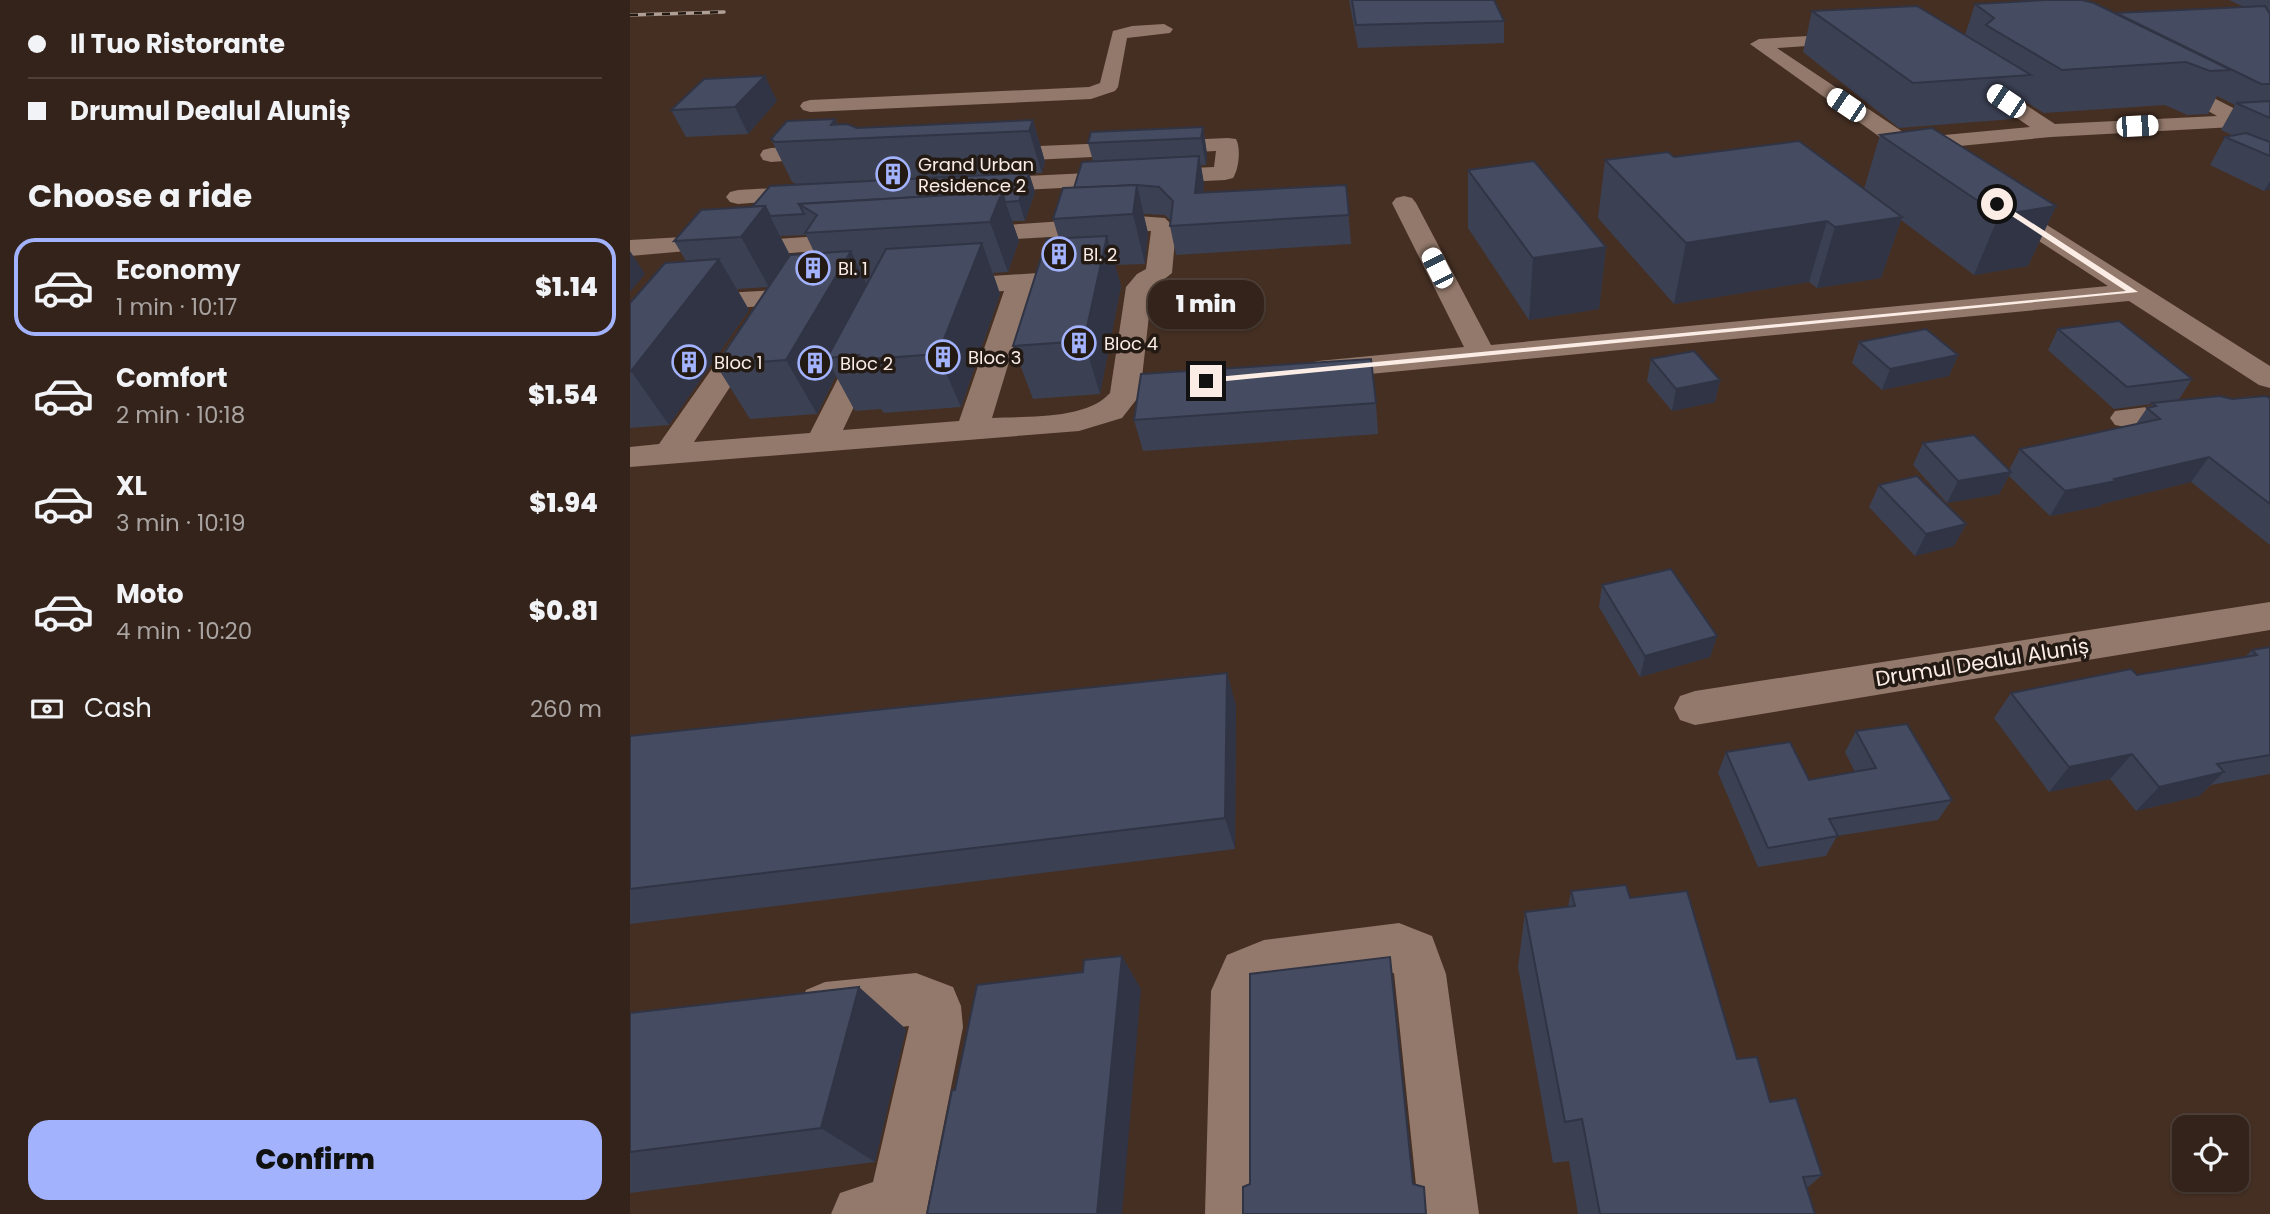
<!DOCTYPE html>
<html lang="en">
<head>
<meta charset="utf-8">
<style>
  :root { --surface:#34231a; --page:#3c2b23; --text:#f1f3f6; --muted:#a9a4a2; --line:#4e4039; --accent:#a2b2fd }
  body { margin:0; font-family:Poppins,sans-serif; background:var(--page); color:var(--text); height:100vh; display:flex; flex-direction:column; font-size:26px; white-space:nowrap }
  * { box-sizing:border-box; margin:0 }
  p { font-size:23px; color:var(--muted) }
  .icon { flex:none; width:38px; height:38px; fill:none; stroke:currentColor; stroke-width:2; stroke-linecap:round; stroke-linejoin:round }
  .map { position:relative; flex:1; overflow:hidden }
  .panel { display:flex; flex-direction:column; background:var(--surface); width:630px }
  .panel>* { flex:none }
  .top-card { display:grid; align-content:center; height:154px; padding:0 28px; background:var(--surface) }
  .buttons { position:absolute; left:1542px; top:1115px; display:grid; gap:14px }
  .buttons a { display:grid; place-items:center; width:77px; height:77px; border-radius:14px; background:var(--surface); box-shadow:0 2px 5px #0004,0 0 0 2px var(--line); font-size:35px }
  .end { position:absolute; width:32px; height:32px; margin:-16px; border:9px solid #fbede5; background:#111; box-shadow:0 0 0 4px #111 }
  .from { border-radius:50% }
  .bubble { position:absolute; height:49px; border-radius:21px; background:var(--surface); box-shadow:0 2px 5px #0004,0 0 0 2px var(--line); font-size:23px; font-weight:800; line-height:49px; text-align:center }
  .car { position:absolute; width:21px; height:42px; margin:-21px -10px; border-radius:9px; box-shadow:0 0 5px 2px #0007; background:linear-gradient(#fff 24%,#345 0 40%,#fff 0 76%,#345 0 86%,#fff 0) }
  .top-card b { display:flex; align-items:center; gap:24px; height:66px; font-size:26px }
  .top-card b+b { border-top:2px solid var(--line) }
  .top-card i { width:18px; height:18px; background:var(--text) }
  ul { padding:0; list-style:none }
  li { display:flex; align-items:center; gap:21px; height:98px; margin:0 14px 10px; padding:0 14px; border:4px solid transparent; border-radius:21px }
  li div { flex:1 }
  li b { display:block; font-size:26px }
  li em { font-style:normal; font-weight:800 }
  li.on { border-color:var(--accent) }
  li>.icon { width:63px; height:63px; stroke-width:1.5 }
  h2 { padding:0 28px; font-size:32px; line-height:84px }
  .pay { display:flex; align-items:center; gap:18px; height:77px; padding:0 28px; font-size:26px }
  .pay p { margin-inline-start:auto }
  .button { display:flex; gap:14px; margin-top:auto; padding:14px 28px }
  .button a { flex:1; height:80px; border-radius:21px; background:var(--accent); color:#111; font-size:28px; font-weight:800; line-height:80px; text-align:center }
  main { display:flex; flex:1; min-height:0 }
  .map>svg:first-child { display:block }
  .lines { fill:none; stroke-linecap:round; stroke-linejoin:round }
  .minor { fill:#93796b; fill-rule:evenodd }
  .rail-casing { stroke:#b09f95; stroke-width:3.5 }
  .rail { stroke:#241a14; stroke-width:2.5; stroke-dasharray:8; stroke-linecap:butt }
  .wall { fill:#3b4053; fill-rule:evenodd }
  .shaded-wall { fill:#303444 }
  .building { fill:#454b61; stroke:#303444; stroke-width:2 }
  .route { fill:#fbede5 }
  .labels { text-anchor:middle; dominant-baseline:central; stroke-width:7; stroke-linejoin:round; paint-order:stroke }
  .far-poi-label { font-size:18px; fill:#fbede5; stroke:#241a14; text-anchor:start }
  .street-label { font-size:21px; fill:#fbede5; stroke:#241a14 }
</style>
</head>
<body>
<main>
<section class="panel">
<div class="top-card">
<b><i class="from"></i>Il Tuo Ristorante</b>
<b><i></i>Drumul Dealul Aluniș</b>
</div>
<h2>Choose a ride</h2>
<ul>
<li class="on"><svg class="icon" aria-label="car" viewBox="0 0 24 24"><path d="M5 17H2v-5l4-1 3-4h7l3 4 3 1v5h-3M9 17h6M6 11h13"/><circle cx="7" cy="17" r="2"/><circle cx="17" cy="17" r="2"/></svg><div><b>Economy</b><p>1 min · 10:17</p></div><em>$1.14</em></li>
<li><svg class="icon" aria-label="car" viewBox="0 0 24 24"><path d="M5 17H2v-5l4-1 3-4h7l3 4 3 1v5h-3M9 17h6M6 11h13"/><circle cx="7" cy="17" r="2"/><circle cx="17" cy="17" r="2"/></svg><div><b>Comfort</b><p>2 min · 10:18</p></div><em>$1.54</em></li>
<li><svg class="icon" aria-label="car" viewBox="0 0 24 24"><path d="M5 17H2v-5l4-1 3-4h7l3 4 3 1v5h-3M9 17h6M6 11h13"/><circle cx="7" cy="17" r="2"/><circle cx="17" cy="17" r="2"/></svg><div><b>XL</b><p>3 min · 10:19</p></div><em>$1.94</em></li>
<li><svg class="icon" aria-label="car" viewBox="0 0 24 24"><path d="M5 17H2v-5l4-1 3-4h7l3 4 3 1v5h-3M9 17h6M6 11h13"/><circle cx="7" cy="17" r="2"/><circle cx="17" cy="17" r="2"/></svg><div><b>Moto</b><p>4 min · 10:20</p></div><em>$0.81</em></li>
</ul>
<div class="pay"><svg class="icon" aria-label="cash" viewBox="0 0 24 24"><path d="M3 7h18v10H3z"/><circle cx="12" cy="12" r="2"/></svg>Cash<p>260 m</p></div>
<div class="button"><a>Confirm</a></div>
</section>
<div class="map">
<svg width="1640" height="1214" viewBox="0 0 1640 1214">
  <rect width="100%" height="100%" fill="#452f23"/>
  <g class="lines">
    <g class="minor">
      <polygon points="534,24 543,29 540,33 497,38 488,87 485,91 461,99 180,112 173,110 170,106 173,102 180,100 459,87 470,83 483,31 502,26"/>
      <polygon points="1229,33 1235,34 1238,38 1235,42 1147,48 1282,138 1400,127 1336,83 1333,79 1343,73 1350,75 1425,124 1587,116 1530,84 1527,80 1530,76 1537,74 1615,114 1640,113 1640,125 1421,137 1299,149 1314,162 1311,167 1303,169 1268,150 1120,44 1129,39"/>
      <path d="M598,138L606,139C611,148 609,169 603,178L595,180L352,192L344,190L340,185L344,180L352,178L584,167L586,151L360,162L352,160L349,155L352,150L360,148Z"/>
      <polygon points="201,145 209,147 212,152 209,157 141,162 133,160 130,155 133,150 141,148"/>
      <polygon points="183,186 191,188 195,193 191,198 108,204 100,202 96,197 100,192 108,190"/>
      <polygon points="774,196 782,198 786,203 861,345 1478,286 1363,211 1359,206 1363,201 1379,201 1640,366 1640,388 1629,385 1499,301 688,379 677,376 673,370 677,364 688,361 834,347 762,203 766,198"/>
      <path d="M508,216L535,218L546,229L542,273L522,289L510,395L492,418L449,431L0,467V447L29,444L112,326L122,323L132,326L136,332L64,442L180,433L225,345L229,339L239,336L249,339L253,345L213,430L329,421L374,291L315,295L306,293L302,287L306,281L315,279L454,270L463,272L467,278L463,284L401,289L362,418C397,416 456,420 480,393L496,287L507,274L516,269L521,231L333,242L324,240L321,235L324,230L333,228Z"/>
      <polygon points="234,233 243,236 247,241 243,246 102,258 93,255 89,250 93,245 102,242"/>
      <polygon points="71,236 80,239 84,244 80,249 0,256 0,240"/>
      <polygon points="181,288 191,290 195,296 191,302 60,311 50,309 46,303 50,297 60,295"/>
      <polygon points="1564,401 1575,403 1580,410 1575,417 1496,427 1485,425 1480,418 1485,411"/>
      <polygon points="1640,602 1640,630 1065,725 1050,720 1044,708 1050,696 1065,691"/>
      <polygon points="769,923 802,936 816,974 849,1214 789,1214 764,973 633,991 635,1214 575,1214 581,991 597,955 634,940"/>
      <polygon points="286,973 323,987 331,1006 333,1027 296,1214 201,1214 210,1193 243,1182 279,1026 195,1036 176,1028 168,1009 176,990 195,982"/>
    </g>
    <defs>
      <polyline id="rail" points="0,15 94,12"/>
    </defs>
    <use href="#rail" class="rail-casing"/>
    <use href="#rail" class="rail"/>
  </g>
  <g class="wall">
    <polygon points="719,0 864,0 874,21 874,43 728,48"/>
    <polygon points="1599,0 1640,0 1640,189 1634,191 1580,165 1595,137 1602,135 1591,130 1605,105 1587,96 1578,114 1557,115 1535,105 1414,113 1391,99 1383,119 1269,128 1173,52 1182,11 1335,35 1345,4 1486,14 1614,7"/>
    <polygon points="147,101 118,134 56,137 41,110"/>
    <path d="M205,119L208,125L227,128L403,120L415,162L412,173H399L405,192L395,221H382L389,241L378,272L363,273L370,294L331,407L254,413L251,409L225,411L206,376L187,414L120,419L86,365L138,287L107,289L119,310L39,425L0,428V303L56,261L44,241L122,207L166,184L162,182L141,139ZM176,235L185,254L160,255L150,236Z"/>
    <polygon points="573,127 577,154 576,165 571,165 574,184 573,193 716,185 721,244 546,255 540,226 541,221 535,215 513,214 518,233 515,264 485,265 491,286 470,394 403,399 383,346 429,239 423,219 463,161 458,143"/>
    <polygon points="1250,135 1426,206 1398,266 1344,275 1271,220 1251,278 1187,288 1179,282 1044,304 968,218 975,160 1234,189"/>
    <polygon points="838,170 976,247 969,309 899,320 838,228"/>
    <polygon points="1428,329 1562,379 1548,401 1640,398 1640,545 1561,482 1472,504 1470,506 1420,516 1379,476 1369,494 1317,503 1283,465 1293,443 1379,470 1390,449 1506,424 1517,408 1520,407 1522,404 1484,409 1418,350"/>
    <polygon points="1229,342 1328,355 1319,376 1252,390 1222,363"/>
    <polygon points="1021,359 1090,380 1085,402 1042,411 1017,381"/>
    <polygon points="746,403 748,434 513,451 504,420"/>
    <polygon points="1249,485 1336,524 1324,546 1285,556 1239,507"/>
    <polygon points="972,585 1087,636 1080,657 1010,677 969,607"/>
    <polygon points="1640,647 1640,774 1581,785 1569,796 1506,811 1480,779 1419,792 1364,718 1381,693 1507,675 1615,657 1622,650"/>
    <polygon points="597,673 606,706 605,849 0,924 0,736"/>
    <polygon points="1226,731 1322,800 1308,820 1207,836 1196,856 1128,867 1088,773 1096,752 1179,780 1225,772 1215,752"/>
    <polygon points="941,891 1000,898 1107,1059 1140,1102 1192,1175 1176,1189 1185,1214 948,1214 939,1161 923,1163 888,967 895,912 938,907"/>
    <polygon points="0,1013 276,1029 245,1162 0,1193"/>
  </g>
  <g class="shaded-wall">
    <polygon points="135,76 147,101 118,134 105,107"/>
    <polygon points="205,119 214,139 201,125"/>
    <polygon points="403,120 415,162 412,173 399,131"/>
    <polygon points="573,127 577,154 576,165 571,138"/>
    <polygon points="569,156 574,184 570,222 565,193"/>
    <polygon points="399,173 405,192 395,221 389,201"/>
    <polygon points="1640,181 1640,189 1634,191"/>
    <polygon points="507,185 518,233 515,264 503,214"/>
    <polygon points="372,192 389,241 378,272 360,222"/>
    <polygon points="135,206 160,256 139,287 111,237"/>
    <polygon points="1426,206 1398,266 1344,275 1369,215"/>
    <polygon points="1272,217 1251,278 1187,288 1205,227"/>
    <polygon points="1197,221 1179,282 1044,304 1056,243"/>
    <polygon points="477,236 491,286 470,394 454,341"/>
    <polygon points="352,243 370,294 331,407 308,354"/>
    <polygon points="976,247 969,309 899,320 903,258"/>
    <polygon points="0,251 15,274 0,292"/>
    <polygon points="221,251 245,302 197,358 206,376 187,414 156,360"/>
    <polygon points="89,259 119,310 39,425 1,371"/>
    <polygon points="1328,355 1319,376 1252,390 1260,369"/>
    <polygon points="1090,380 1085,402 1042,411 1046,389"/>
    <polygon points="1579,457 1561,482 1472,504 1470,506 1420,516 1435,491"/>
    <polygon points="1381,472 1369,494 1317,503 1328,481"/>
    <polygon points="1336,524 1324,546 1285,556 1296,534"/>
    <polygon points="1087,636 1080,657 1010,677 1015,656"/>
    <polygon points="597,673 606,706 605,849 595,818"/>
    <polygon points="1502,754 1480,779 1419,792 1439,767"/>
    <polygon points="1594,772 1569,796 1506,811 1529,787"/>
    <polygon points="492,956 511,989 492,1214 467,1214"/>
    <polygon points="229,987 276,1029 245,1162 191,1128"/>
  </g>
  <g class="building">
    <polygon points="722,0 864,0 874,21 726,25"/>
    <polygon points="1415,0 1452,0 1464,3 1601,70 1580,71 1556,62 1432,70 1356,25 1364,18 1345,4"/>
    <polygon points="1287,6 1401,75 1283,83 1182,11"/>
    <polygon points="1635,6 1640,14 1640,84 1631,84 1486,13"/>
    <polygon points="135,76 105,107 41,110 74,79"/>
    <polygon points="1640,101 1640,118 1606,103"/>
    <polygon points="205,119 201,125 217,124 227,128 403,120 399,131 145,142 141,139 157,121"/>
    <polygon points="573,127 571,138 458,143 461,132"/>
    <polygon points="1302,128 1426,206 1369,215 1250,135"/>
    <polygon points="1616,133 1640,142 1640,156 1595,137"/>
    <polygon points="1169,141 1272,217 1205,227 1197,221 1056,243 975,160 1038,152 1044,157"/>
    <polygon points="569,156 565,193 716,185 719,215 540,226 543,201 529,187 507,185 444,188 452,162"/>
    <polygon points="904,161 976,247 903,258 838,170"/>
    <polygon points="399,173 389,201 375,202 372,192 169,204 174,214 140,216 135,206 122,207 140,186"/>
    <polygon points="507,185 503,214 423,219 433,188"/>
    <polygon points="372,192 360,222 175,233 187,215 169,204"/>
    <polygon points="135,206 111,237 44,241 71,210"/>
    <polygon points="477,236 454,341 383,346 417,239"/>
    <polygon points="352,243 308,354 226,360 229,355 197,358 256,249"/>
    <polygon points="221,251 156,360 86,365 160,255"/>
    <polygon points="89,259 1,371 0,372 0,303 35,263"/>
    <polygon points="1489,321 1562,379 1497,387 1428,329"/>
    <polygon points="1296,329 1328,355 1260,369 1229,342"/>
    <polygon points="1064,351 1090,380 1046,389 1021,359"/>
    <polygon points="741,359 746,403 504,420 511,374"/>
    <polygon points="1590,396 1602,399 1636,396 1640,398 1640,504 1579,457 1484,479 1486,481 1435,491 1390,449 1530,419 1517,408 1526,406 1522,403"/>
    <polygon points="1344,435 1381,472 1328,481 1293,443"/>
    <polygon points="1287,476 1336,524 1296,534 1249,485"/>
    <polygon points="1041,569 1087,636 1015,656 972,585"/>
    <polygon points="1640,647 1640,755 1587,764 1594,772 1529,787 1502,754 1439,767 1381,693 1501,669 1507,675 1627,655 1622,650"/>
    <polygon points="597,673 595,818 0,889 0,736"/>
    <polygon points="1277,724 1322,800 1199,819 1208,836 1138,848 1096,752 1160,742 1179,780 1246,768 1226,731"/>
    <polygon points="996,885 1000,898 1057,891 1107,1059 1127,1057 1140,1102 1166,1098 1192,1175 1173,1177 1185,1214 970,1214 952,1119 935,1122 895,912 945,906 941,891"/>
    <polygon points="492,956 467,1214 297,1214 322,1090 325,1090 347,985 453,972 454,960"/>
    <polygon points="760,957 783,1184 794,1187 796,1214 613,1214 613,1187 620,1184 620,974"/>
    <polygon points="229,987 191,1128 0,1152 0,1013"/>
  </g>
  <polygon class="route" points="1365,202 1370,202 1508,292 576,383 572,381 576,378 1496,291 1365,205"/>
  <defs>
    <symbol id="building-ring" viewBox="-11 -11 22 22"><circle r="9.5" fill="#241a14" stroke="#a2b2fd" stroke-width="1.5"/><path d="M-4-6H4V6H1V3H-1V6H-4ZM-2.5-4.3h1.7v1.8h-1.7ZM.8-4.3h1.7v1.8H.8ZM-2.5-1h1.7V.8h-1.7ZM.8-1h1.7V.8H.8Z" fill="#a2b2fd"/></symbol>
  </defs>
  <g fill-rule="evenodd">
    <use href="#building-ring" x="244" y="155" width="38" height="38"/>
    <use href="#building-ring" x="410" y="235" width="38" height="38"/>
    <use href="#building-ring" x="164" y="249" width="38" height="38"/>
    <use href="#building-ring" x="430" y="324" width="38" height="38"/>
    <use href="#building-ring" x="294" y="338" width="38" height="38"/>
    <use href="#building-ring" x="40" y="343" width="38" height="38"/>
    <use href="#building-ring" x="166" y="344" width="38" height="38"/>
  </g>
  <g class="labels">
    <g class="far-poi-label">
      <text x="288" y="164">Grand Urban<tspan x="288" dy="21">Residence 2</tspan></text>
      <text x="453" y="254">Bl. 2</text>
      <text x="208" y="268">Bl. 1</text>
      <text x="474" y="343">Bloc 4</text>
      <text x="338" y="357">Bloc 3</text>
      <text x="84" y="362">Bloc 1</text>
      <text x="210" y="363">Bloc 2</text>
    </g>
    <g class="street-label">
      <text transform="translate(1352 662) rotate(-9)">Drumul Dealul Aluniș</text>
    </g>
  </g>
</svg>
<div class="buttons">
<a><svg class="icon" aria-label="locate" viewBox="0 0 24 24"><circle cx="12" cy="12" r="6"/><path d="M12 2v4M12 18v4M2 12h4M18 12h4"/></svg></a>
</div>
<i class="end from" style="left:1367px;top:204px"></i>
<i class="end" style="left:576px;top:381px"></i>
<div class="bubble" style="left:518px;top:280px;width:116px">1 min</div>
<i class="car" style="left:1376px;top:101px;rotate:304deg"></i>
<i class="car" style="left:1216px;top:105px;rotate:304deg"></i>
<i class="car" style="left:1507px;top:126px;rotate:87deg"></i>
<i class="car" style="left:807px;top:268px;rotate:333deg"></i>
</div>
</main>
</body>
</html>
